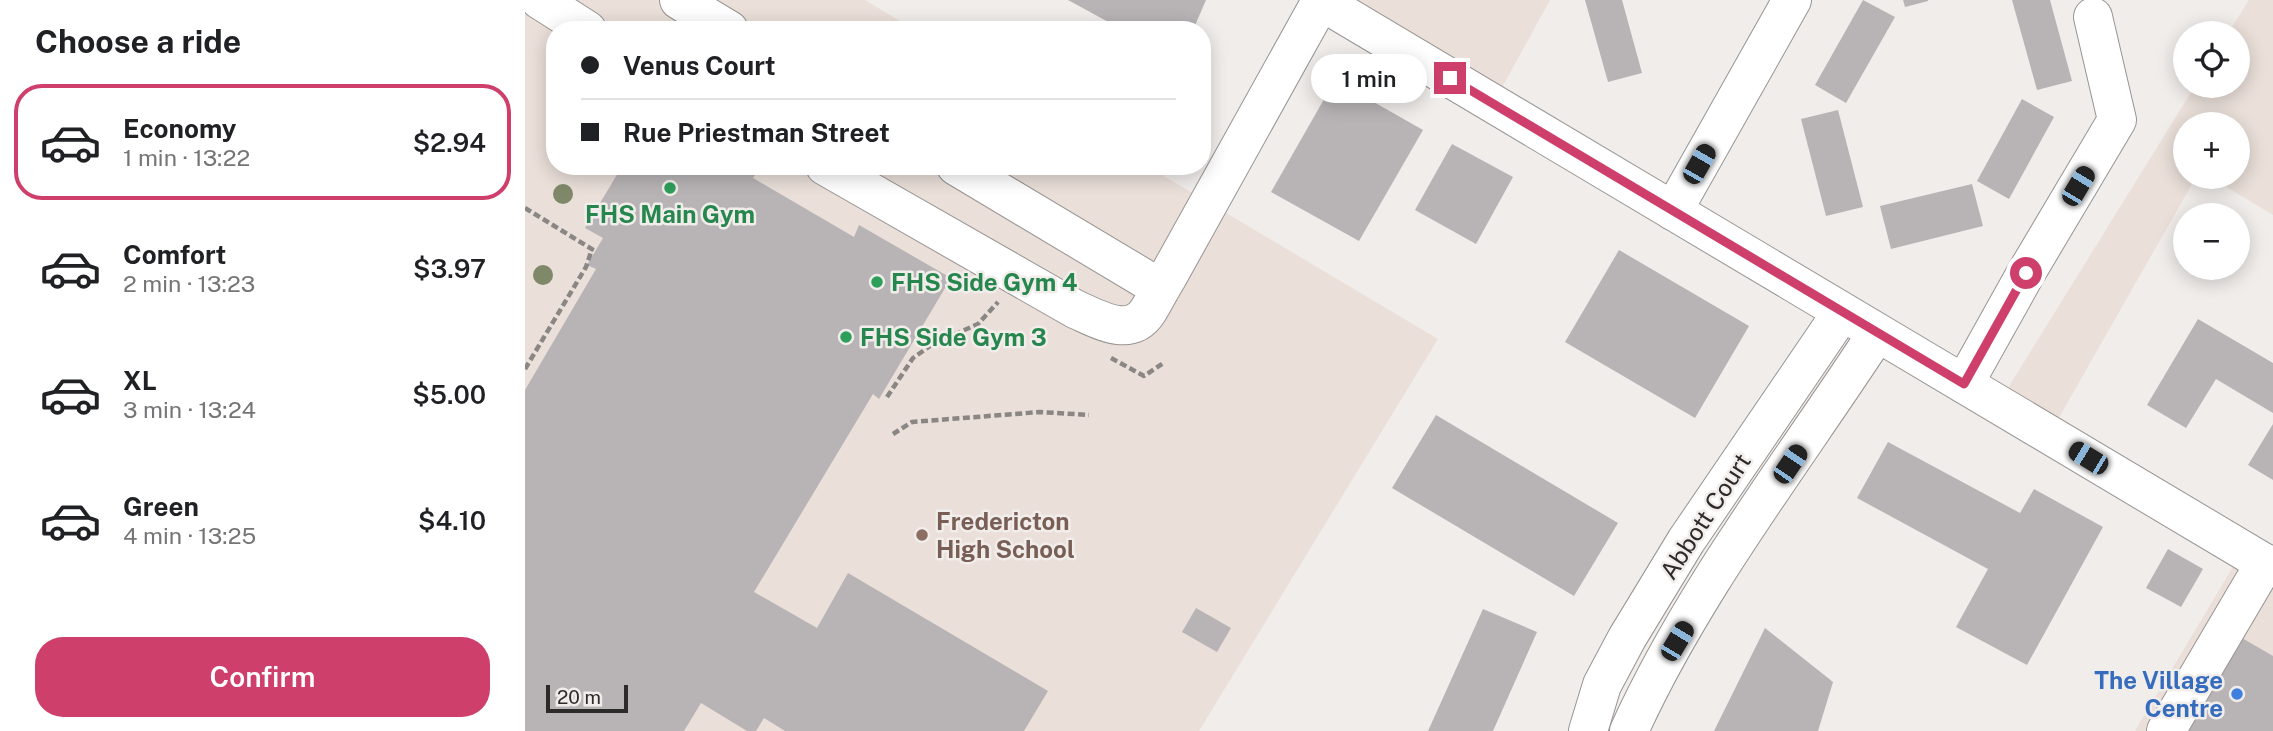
<!DOCTYPE html>
<html lang="en">
<head>
<meta charset="utf-8">
<style>
  :root { --surface:#fff; --page:#f2f2f2; --text:#202124; --muted:#757577; --line:#e0e0e0; --accent:#ce406b }
  body { margin:0; font-family:"Public Sans",sans-serif; background:var(--page); color:var(--text); height:100vh; display:flex; flex-direction:column; font-size:26px; white-space:nowrap }
  * { box-sizing:border-box; margin:0 }
  p { font-size:23px; color:var(--muted) }
  .icon { flex:none; width:38px; height:38px; fill:none; stroke:currentColor; stroke-width:2; stroke-linecap:round; stroke-linejoin:round }
  .map { position:relative; flex:1; overflow:hidden }
  .details { display:flex; flex-direction:column; background:var(--surface); width:525px }
  .details>* { flex:none }
  .guide { position:absolute; left:21px; top:21px; width:665px; height:154px; border-radius:28px; box-shadow:0 4px 18px #0003; display:grid; align-content:center; height:154px; padding:0 35px; background:var(--surface) }
  .fabs { position:absolute; left:1648px; top:21px; display:grid; gap:14px }
  .fabs a { display:grid; place-items:center; width:77px; height:77px; border-radius:50%; background:var(--surface); box-shadow:0 4px 18px #0003; font-size:35px }
  .scale { position:absolute; left:21px; bottom:18px; width:82px; box-sizing:border-box; padding-left:7px; border:4px solid #2d2b2a; border-top:0; font-size:19px; line-height:24px; white-space:nowrap; color:#2d2b2a; -webkit-text-stroke:5px #f1edeb; paint-order:stroke }
  .end { position:absolute; width:32px; height:32px; margin:-16px; border:9px solid #ce406b; background:#fff; box-shadow:0 0 0 4px #fff }
  .from { border-radius:50% }
  .bubble { position:absolute; height:49px; border-radius:24px; background:var(--surface); box-shadow:0 4px 18px #0003; font-size:23px; font-weight:600; line-height:49px; text-align:center }
  .car { position:absolute; width:21px; height:42px; margin:-21px -10px; border-radius:9px; box-shadow:0 0 5px 2px #0007; background:linear-gradient(#222 24%,#8ab4d8 0 40%,#222 0 76%,#8ab4d8 0 86%,#222 0) }
  .guide b { display:flex; align-items:center; gap:24px; height:66px; font-size:26px }
  .guide b+b { border-top:2px solid var(--line) }
  .guide i { width:18px; height:18px; background:var(--text) }
  ul { padding:0; list-style:none }
  li { display:flex; align-items:center; gap:21px; height:116px; margin:0 14px 10px; padding:0 21px; border:4px solid transparent; border-radius:28px }
  li div { flex:1 }
  li b { display:block; font-size:26px }
  li em { font-style:normal; font-weight:600 }
  li.on { border-color:var(--accent) }
  li>.icon { width:63px; height:63px; stroke-width:1.5 }
  h2 { padding:0 35px; font-size:32px; line-height:84px }
  .primary-button { display:flex; gap:14px; margin-top:auto; padding:14px 35px }
  .primary-button a { flex:1; height:80px; border-radius:28px; background:var(--accent); color:#fff; font-size:28px; font-weight:600; line-height:80px; text-align:center }
  main { display:flex; flex:1; min-height:0 }
  .map>svg:first-child { display:block }
  .built { fill:#eadfd9 }
  .building { fill:#b8b4b6 }
  .lines { fill:none; stroke-linecap:round; stroke-linejoin:round }
  .minor-casing { stroke:#979492; stroke-width:40 }
  .path { stroke:#898684; stroke-width:4.5; stroke-dasharray:7 3.5; stroke-linecap:butt }
  .minor { stroke:#fff; stroke-width:38 }
  .tree { fill:#7f896a }
  .route { stroke:#ce406b; stroke-width:9 }
  .leisure-dot { fill:#2e9e5b; stroke:#f1edeb; stroke-width:2.5 }
  .education-dot { fill:#8d6e63; stroke:#f1edeb; stroke-width:2.5 }
  .shop-dot { fill:#3f7fe0; stroke:#f1edeb; stroke-width:2.5 }
  .labels { text-anchor:middle; dominant-baseline:central; stroke-width:5; stroke-linejoin:round; paint-order:stroke }
  .leisure-label { font-size:24px; font-weight:bold; fill:#27864d; stroke:#f1edeb; text-anchor:start }
  .street-label { font-size:24px; fill:#2d2b2a; stroke:#f1edeb }
  .education-label { font-size:24px; font-weight:bold; fill:#785e54; stroke:#f1edeb; text-anchor:start }
  .shop-label { font-size:24px; font-weight:bold; fill:#366cbe; stroke:#f1edeb; text-anchor:end }
</style>
</head>
<body>
<main>
<section class="details">
<h2>Choose a ride</h2>
<ul>
<li class="on"><svg class="icon" aria-label="car" viewBox="0 0 24 24"><path d="M5 17H2v-5l4-1 3-4h7l3 4 3 1v5h-3M9 17h6M6 11h13"/><circle cx="7" cy="17" r="2"/><circle cx="17" cy="17" r="2"/></svg><div><b>Economy</b><p>1 min · 13:22</p></div><em>$2.94</em></li>
<li><svg class="icon" aria-label="car" viewBox="0 0 24 24"><path d="M5 17H2v-5l4-1 3-4h7l3 4 3 1v5h-3M9 17h6M6 11h13"/><circle cx="7" cy="17" r="2"/><circle cx="17" cy="17" r="2"/></svg><div><b>Comfort</b><p>2 min · 13:23</p></div><em>$3.97</em></li>
<li><svg class="icon" aria-label="car" viewBox="0 0 24 24"><path d="M5 17H2v-5l4-1 3-4h7l3 4 3 1v5h-3M9 17h6M6 11h13"/><circle cx="7" cy="17" r="2"/><circle cx="17" cy="17" r="2"/></svg><div><b>XL</b><p>3 min · 13:24</p></div><em>$5.00</em></li>
<li><svg class="icon" aria-label="car" viewBox="0 0 24 24"><path d="M5 17H2v-5l4-1 3-4h7l3 4 3 1v5h-3M9 17h6M6 11h13"/><circle cx="7" cy="17" r="2"/><circle cx="17" cy="17" r="2"/></svg><div><b>Green</b><p>4 min · 13:25</p></div><em>$4.10</em></li>
</ul>
<div class="primary-button"><a>Confirm</a></div>
</section>
<div class="map">
<svg width="1748" height="731" viewBox="0 0 1748 731">
  <rect width="100%" height="100%" fill="#f1edeb"/>
  <g class="built">
    <polygon points="0,0 340,0 390,30 30,30 30,166 622,166 913,339 674,731 0,731"/>
    <polygon points="794,0 1025,0 968,104"/>
    <polygon points="1724,0 1748,0 1748,215 1685,177 1713,177 1713,124 1661,124 1661,177 1671,177 1524,435 1473,404 1670,86 1713,86 1713,33 1703,33"/>
    <polygon points="1718,550 1748,568 1748,731 1610,731"/>
  </g>
  <g class="building">
    <polygon points="543,0 681,0 668,30 598,30"/>
    <polygon points="1060,0 1097,0 1117,73 1083,82"/>
    <polygon points="1338,0 1370,17 1321,103 1290,85"/>
    <polygon points="1378,0 1403,0 1403,1 1380,7"/>
    <polygon points="1487,0 1525,0 1547,81 1512,90"/>
    <polygon points="810,80 898,130 834,241 746,192"/>
    <polygon points="1497,99 1529,117 1484,199 1452,181"/>
    <polygon points="1313,110 1338,207 1301,216 1276,119"/>
    <polygon points="927,144 988,177 951,244 890,210"/>
    <polygon points="82,166 236,166 228,178 329,237 334,225 426,278 354,399 348,394 229,592 292,628 323,573 523,691 499,731 260,731 239,718 231,731 222,731 176,703 159,731 0,731 0,390 71,269 62,265 78,238 60,228 93,173"/>
    <polygon points="1447,184 1458,226 1366,249 1355,206"/>
    <polygon points="1094,250 1224,326 1170,418 1040,342"/>
    <polygon points="1673,319 1748,363 1748,413 1691,379 1661,428 1622,405"/>
    <polygon points="911,415 1093,523 1049,596 867,488"/>
    <polygon points="1748,424 1748,480 1723,465"/>
    <polygon points="1363,442 1495,513 1509,489 1578,527 1502,665 1431,627 1463,569 1332,498"/>
    <polygon points="1643,549 1678,569 1656,607 1621,588"/>
    <polygon points="671,608 706,628 692,652 657,632"/>
    <polygon points="958,609 1012,632 968,731 903,731"/>
    <polygon points="1240,628 1308,682 1293,731 1189,731"/>
    <polygon points="1710,634 1748,656 1748,731 1653,731"/>
  </g>
  <g class="lines">
    <defs>
      <g id="minor">
        <polyline points="15,0 62,30"/>
        <polyline points="154,0 204,30"/>
        <polyline points="794,0 1748,568"/>
        <path d="M300,166L550,309C573,319 605,339 623,311C630,300 635,289 642,278L796,1"/>
        <polyline points="431,166 635,288"/>
        <polyline points="1148,211 1267,0"/>
        <polyline points="1439,384 1501,273 1592,120 1568,17"/>
        <polyline points="1063,731 1077,685 1102,638 1161,541 1317,312"/>
        <path d="M1104,731C1168,590 1268,462 1352,333"/>
        <polyline points="1641,731 1740,563"/>
      </g>
    </defs>
    <use href="#minor" class="minor-casing"/>
    <g class="path">
      <polyline points="0,208 70,251"/>
      <polyline points="586,358 619,376 640,362"/>
      <polyline points="0,369 61,267 67,249"/>
      <polyline points="362,397 388,358 408,344 453,324 473,302"/>
      <polyline points="368,434 387,422 515,412 564,415"/>
    </g>
    <use href="#minor" class="minor"/>
  </g>
  <g class="tree">
    <circle cx="38" cy="194" r="10"/>
    <circle cx="18" cy="275" r="10"/>
  </g>
  <g class="lines">
    <polyline class="route" points="925,78 1439,384 1501,273"/>
  </g>
  <g class="leisure-dot">
    <circle cx="145" cy="188" r="7"/>
    <circle cx="352" cy="282" r="7"/>
    <circle cx="321" cy="337" r="7"/>
  </g>
  <circle class="education-dot" cx="397" cy="535" r="7"/>
  <circle class="shop-dot" cx="1712" cy="694" r="7"/>
  <g class="labels">
    <g class="leisure-label">
      <text x="145" y="214" text-anchor="middle">FHS Main Gym</text>
      <text x="366" y="282">FHS Side Gym 4</text>
      <text x="335" y="337">FHS Side Gym 3</text>
    </g>
    <g class="street-label">
      <text transform="translate(1180 516) rotate(-57)">Abbott Court</text>
    </g>
    <g class="education-label">
      <text x="411" y="521">Fredericton<tspan x="411" dy="28">High School</tspan></text>
    </g>
    <g class="shop-label">
      <text x="1698" y="680">The Village<tspan x="1698" dy="28">Centre</tspan></text>
    </g>
  </g>
</svg>
<div class="fabs">
<a><svg class="icon" aria-label="locate" viewBox="0 0 24 24"><circle cx="12" cy="12" r="6"/><path d="M12 2v4M12 18v4M2 12h4M18 12h4"/></svg></a>
<a>+</a>
<a>−</a>
</div>
<div class="scale">20 m</div>
<i class="end from" style="left:1501px;top:273px"></i>
<i class="end" style="left:925px;top:78px"></i>
<div class="bubble" style="left:786px;top:54px;width:116px">1 min</div>
<i class="car" style="left:1174px;top:164px;rotate:30deg"></i>
<i class="car" style="left:1553px;top:186px;rotate:31deg"></i>
<i class="car" style="left:1563px;top:458px;rotate:301deg"></i>
<i class="car" style="left:1265px;top:464px;rotate:34deg"></i>
<i class="car" style="left:1152px;top:641px;rotate:31deg"></i>
<div class="guide">
<b><i class="from"></i>Venus Court</b>
<b><i></i>Rue Priestman Street</b>
</div>
</div>
</main>
</body>
</html>
